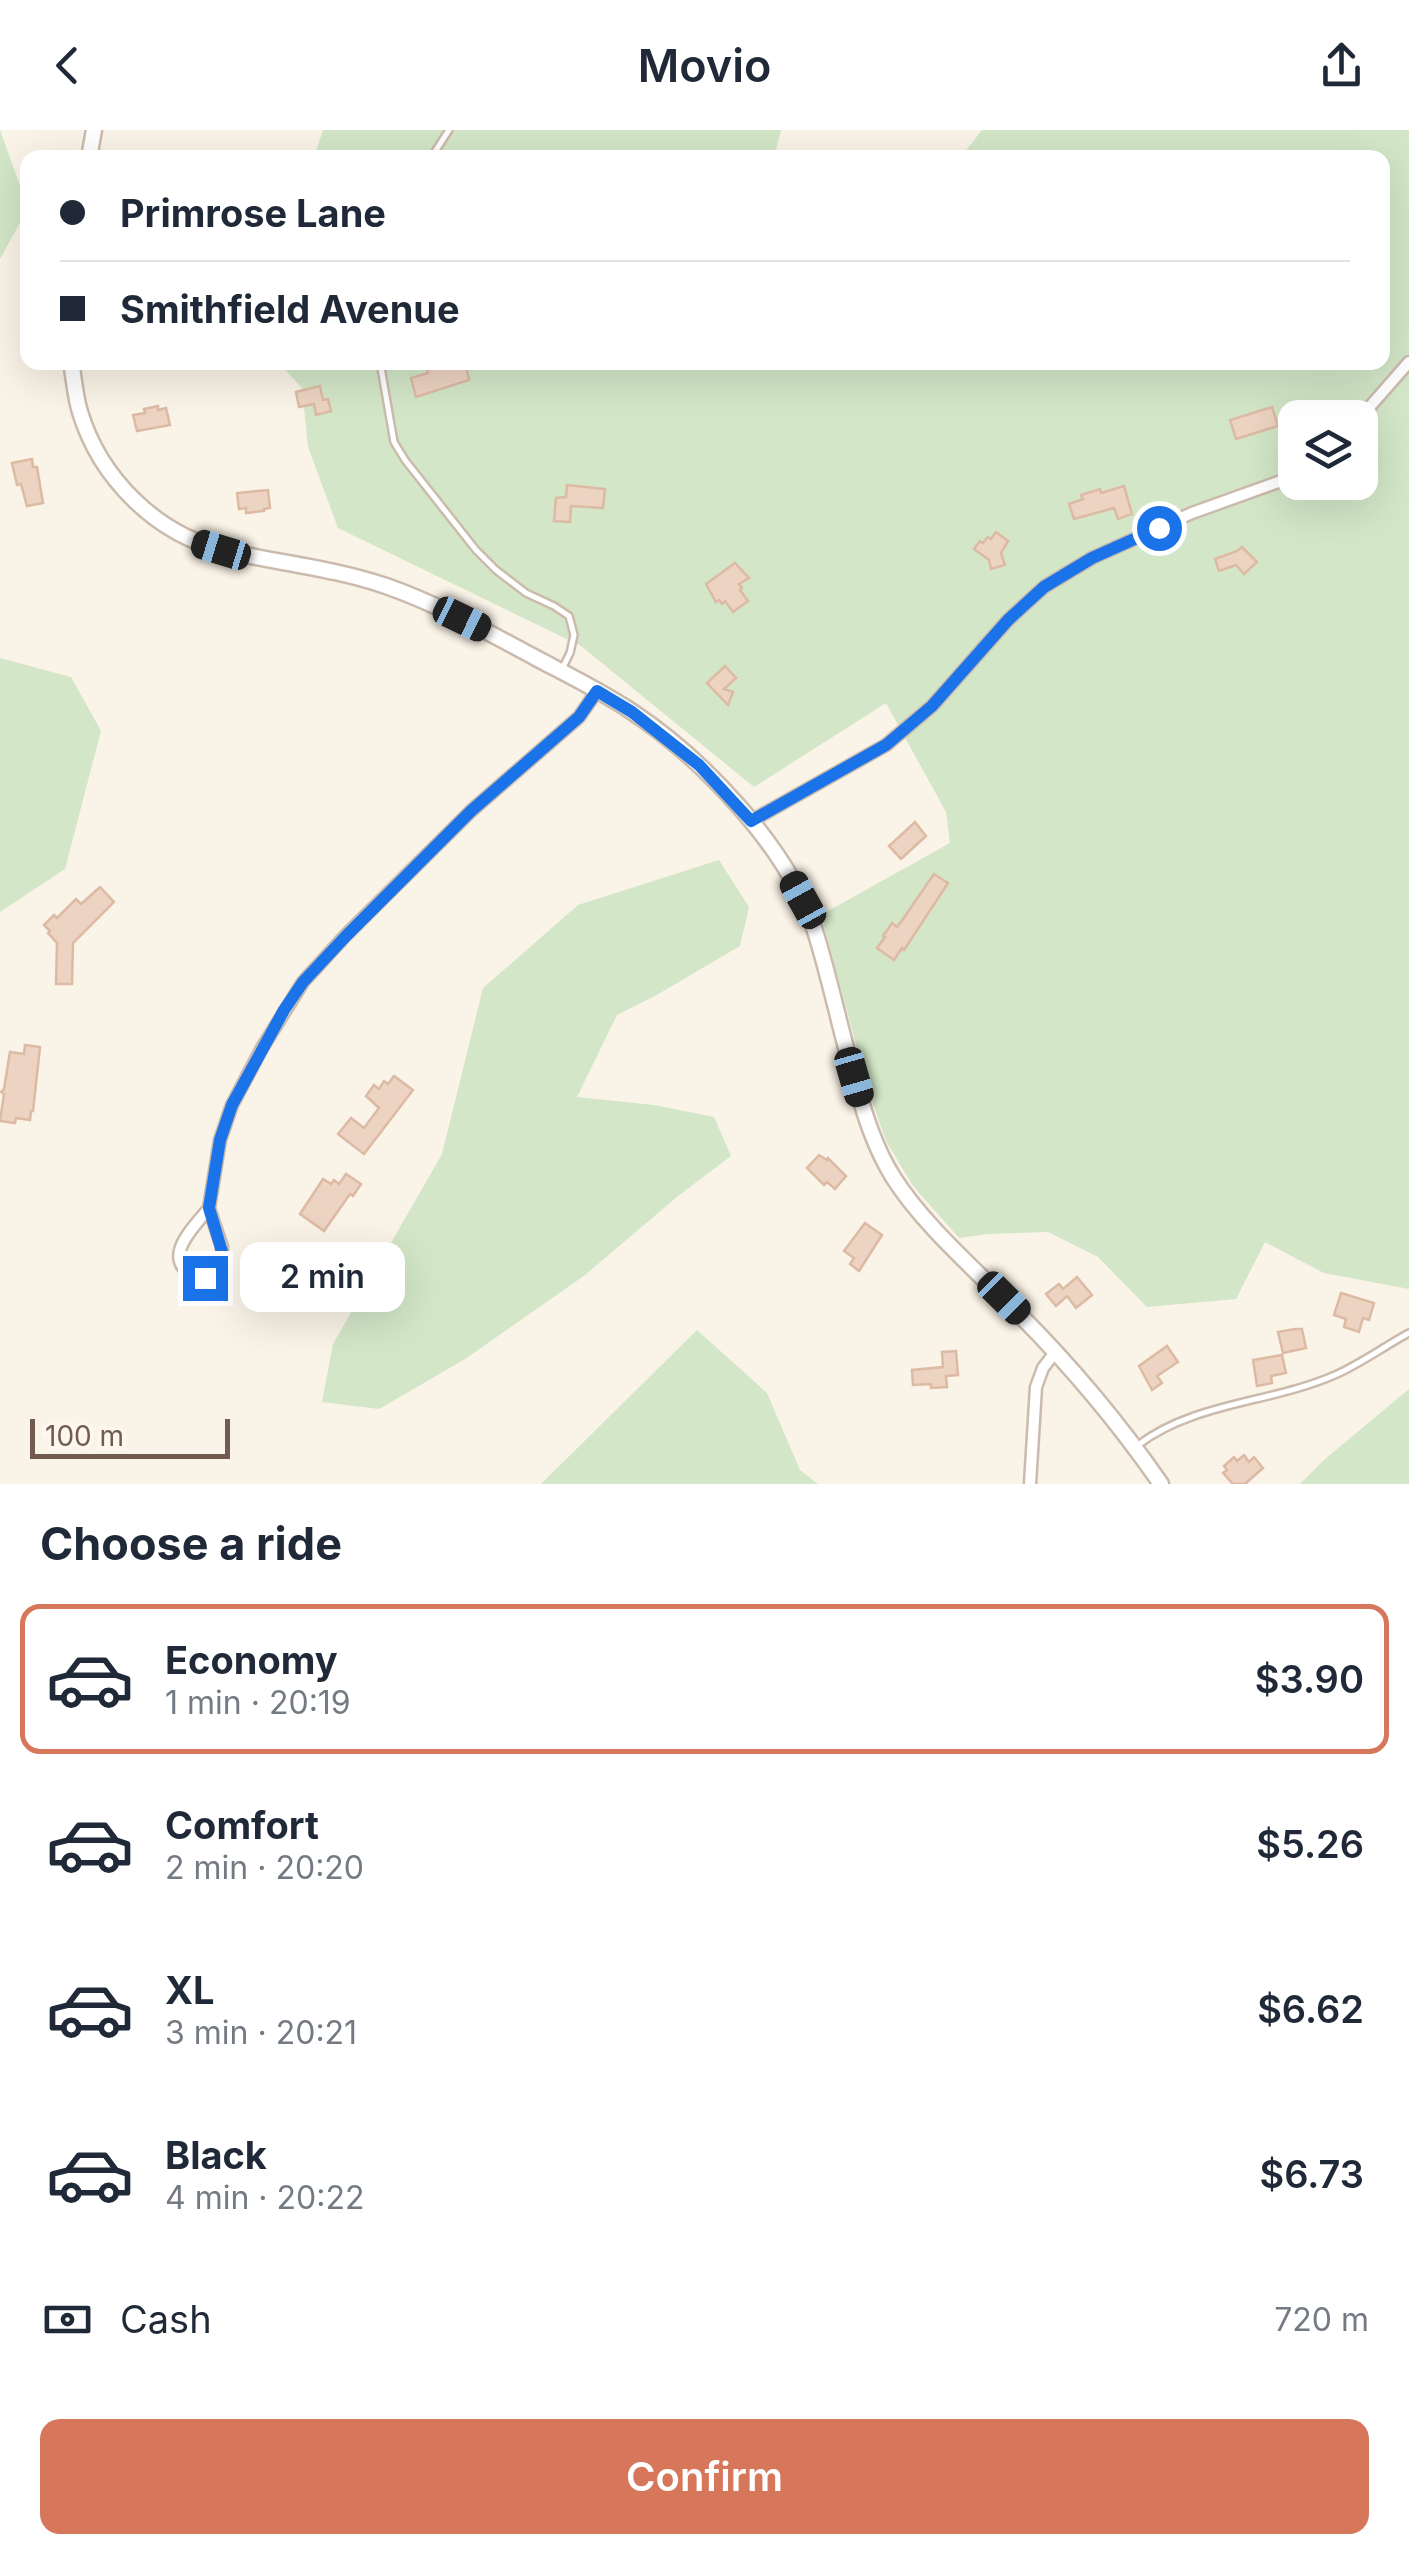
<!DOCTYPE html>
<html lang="en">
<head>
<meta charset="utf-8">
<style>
  :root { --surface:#fff; --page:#f2f2f3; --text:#1f2937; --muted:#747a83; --line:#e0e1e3; --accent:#d6765a }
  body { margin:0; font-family:Inter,sans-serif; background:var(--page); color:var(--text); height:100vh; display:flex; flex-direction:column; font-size:38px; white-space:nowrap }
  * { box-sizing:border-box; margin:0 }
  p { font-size:32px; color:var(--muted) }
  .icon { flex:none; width:55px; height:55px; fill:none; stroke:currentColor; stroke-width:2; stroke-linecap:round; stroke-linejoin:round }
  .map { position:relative; height:1354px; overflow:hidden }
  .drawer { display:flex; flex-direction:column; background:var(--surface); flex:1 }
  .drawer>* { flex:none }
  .top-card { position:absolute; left:20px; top:20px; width:1370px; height:220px; border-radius:20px; box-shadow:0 10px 40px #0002; display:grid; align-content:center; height:220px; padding:0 40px; background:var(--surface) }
  .controls { position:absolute; left:1278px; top:270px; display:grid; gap:20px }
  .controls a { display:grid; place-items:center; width:100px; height:100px; border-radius:20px; background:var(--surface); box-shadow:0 10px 40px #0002; font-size:50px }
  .scale { position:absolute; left:30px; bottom:25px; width:200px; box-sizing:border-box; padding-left:10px; border:5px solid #715b4e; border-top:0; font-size:28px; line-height:35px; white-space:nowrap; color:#715b4e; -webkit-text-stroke:8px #fdf7ed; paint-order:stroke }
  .end { position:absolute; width:45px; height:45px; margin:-22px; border:12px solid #1a73e8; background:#fff; box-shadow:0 0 0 5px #fff }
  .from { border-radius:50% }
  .bubble { position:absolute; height:70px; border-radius:20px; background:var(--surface); box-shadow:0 10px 40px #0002; font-size:32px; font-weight:600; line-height:70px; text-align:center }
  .car { position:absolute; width:30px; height:60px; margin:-30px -15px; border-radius:12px; box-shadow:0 0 8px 2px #0007; background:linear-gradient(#222 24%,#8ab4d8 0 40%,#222 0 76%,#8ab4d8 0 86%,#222 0) }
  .top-card b { display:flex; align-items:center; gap:35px; height:95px; font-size:38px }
  .top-card b+b { border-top:2px solid var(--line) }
  .top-card i { width:25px; height:25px; background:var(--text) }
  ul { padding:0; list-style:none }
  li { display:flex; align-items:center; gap:30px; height:150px; margin:0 20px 15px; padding:0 20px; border:5px solid transparent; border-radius:20px }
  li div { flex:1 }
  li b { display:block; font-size:38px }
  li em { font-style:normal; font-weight:600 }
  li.active { border-color:var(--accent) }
  li>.icon { width:90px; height:90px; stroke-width:1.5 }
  h2 { padding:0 40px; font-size:45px; line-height:120px }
  .pay { display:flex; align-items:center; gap:25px; height:110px; padding:0 40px; font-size:38px }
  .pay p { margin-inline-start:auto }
  .action { display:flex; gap:20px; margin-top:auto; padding:20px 40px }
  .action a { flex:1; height:115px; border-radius:20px; background:var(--accent); color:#fff; font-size:40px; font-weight:600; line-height:115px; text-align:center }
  header { display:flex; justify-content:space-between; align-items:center; height:130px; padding:0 40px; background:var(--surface); font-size:45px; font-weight:600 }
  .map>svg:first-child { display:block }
  .green { fill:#d3e6c7; fill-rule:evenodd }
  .building { fill:#ecd3c2; stroke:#ddbaa4; stroke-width:2.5 }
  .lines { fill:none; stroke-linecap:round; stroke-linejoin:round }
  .service-casing { stroke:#cbbbae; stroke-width:10 }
  .minor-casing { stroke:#cbbbae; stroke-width:15 }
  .tertiary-casing { stroke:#cbbbae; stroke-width:19 }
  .service { stroke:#fff; stroke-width:5 }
  .minor { stroke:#fff; stroke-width:10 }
  .tertiary { stroke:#fff; stroke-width:14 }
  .route { stroke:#1a73e8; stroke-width:12 }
</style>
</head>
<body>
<header><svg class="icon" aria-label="back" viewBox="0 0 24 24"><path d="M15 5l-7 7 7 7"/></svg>Movio<svg class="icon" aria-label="share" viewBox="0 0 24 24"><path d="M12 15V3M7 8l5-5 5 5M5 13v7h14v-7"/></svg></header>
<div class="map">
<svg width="1409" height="1354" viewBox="0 0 1409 1354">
  <rect width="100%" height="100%" fill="#faf3e7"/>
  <g class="green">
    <polygon points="0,0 28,78 0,129"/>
    <polygon points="323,0 781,0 774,27 314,28"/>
    <path d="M982,0H1409V1159L1324,1143L1265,1112L1236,1169L1147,1177L1098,1127L1048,1102L988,1104L959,1108L913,1056L886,1011L869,962L821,785L950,713L946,682L886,573L754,657L581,516L338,398L308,317L302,258L279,233L1382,232V28L961,27ZM1295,288H1360V352H1295Z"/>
    <polygon points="0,528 71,547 101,601 65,739 0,782"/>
    <polygon points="719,730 749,777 740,816 655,866 617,885 577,967 654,975 714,987 731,1026 678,1066 585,1145 465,1229 379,1279 322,1272 333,1214 442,1024 483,858 578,775"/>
    <polygon points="697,1200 767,1263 800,1340 818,1354 541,1354"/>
    <polygon points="1409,1259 1409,1354 1300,1354 1324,1330"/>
  </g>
  <g class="building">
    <polygon points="425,232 465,232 469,250 416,267 411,248 428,243"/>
    <polygon points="320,256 323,270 328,269 331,281 316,285 314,274 299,277 296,262"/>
    <polygon points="158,276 158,280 166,278 170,295 137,301 133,285 145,283 144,279"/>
    <polygon points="1272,277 1278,296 1236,309 1230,290"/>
    <polygon points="32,329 33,337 37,337 43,373 27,376 21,354 17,355 12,333"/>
    <polygon points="567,355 605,359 603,378 571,376 570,392 554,391 556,368 566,367"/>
    <polygon points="1124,356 1132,384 1118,389 1114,378 1074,389 1069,374 1083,369 1081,365 1100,359 1101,363"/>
    <polygon points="268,360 270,378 264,379 264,381 246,383 246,378 239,379 237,363"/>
    <polygon points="996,402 1008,411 1001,423 1005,435 991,439 989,430 974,419 980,411 983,413 988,407 991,409"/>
    <polygon points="1242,417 1257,432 1244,444 1236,435 1219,441 1215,429 1237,421"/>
    <polygon points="735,433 749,448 739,454 742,458 740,460 748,471 733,482 725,471 722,474 719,470 716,472 706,454"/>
    <polygon points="725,536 736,548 724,559 733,562 728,575 707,553"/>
    <polygon points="915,692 926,706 901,729 889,716"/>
    <polygon points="934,744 948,753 904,820 902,818 894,830 877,818 885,807 883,806 892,793 897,797 903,789"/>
    <polygon points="100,757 114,772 73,813 72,854 56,854 57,813 48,803 50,801 44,795 54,785 57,788 76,769 81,774"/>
    <polygon points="25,915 40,917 33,981 31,981 30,990 16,988 15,993 0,991 4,964 1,962 4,959 10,922 24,924"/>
    <polygon points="394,946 413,960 364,1024 338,1004 351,988 364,998 379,978 366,966 374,955 379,959 384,951 388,954"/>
    <polygon points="819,1025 827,1030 828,1028 846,1046 835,1059 827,1052 824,1055 807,1038"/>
    <polygon points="346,1044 361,1054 353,1066 350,1064 324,1101 300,1084 323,1049 331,1054 334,1050 339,1054"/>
    <polygon points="865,1093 882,1105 859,1141 850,1134 854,1128 844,1121"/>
    <polygon points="1077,1147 1092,1165 1076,1178 1067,1166 1056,1176 1046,1164 1059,1154 1063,1159"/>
    <polygon points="1341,1163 1374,1173 1369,1190 1363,1188 1359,1202 1344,1197 1346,1189 1334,1185"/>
    <polygon points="1295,1199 1302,1199 1306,1218 1283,1223 1278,1202"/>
    <polygon points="1167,1216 1178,1232 1157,1246 1162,1253 1152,1260 1139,1236"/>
    <polygon points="956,1221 958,1245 946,1246 947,1257 931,1258 931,1254 913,1255 912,1240 943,1237 942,1222"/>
    <polygon points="1282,1225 1286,1243 1271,1246 1272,1253 1257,1256 1253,1230"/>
    <polygon points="1244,1325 1249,1332 1254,1327 1263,1338 1245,1354 1233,1354 1223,1343 1227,1340 1224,1336 1234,1327 1237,1331"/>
  </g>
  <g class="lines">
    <defs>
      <g id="service">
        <polyline points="431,28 449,0"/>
        <polyline points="380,232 394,312 405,330 476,420 496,440 526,463 554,476 569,486 574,505 570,523 562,539"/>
        <path d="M1138,1315C1195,1272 1271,1273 1335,1245C1360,1234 1385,1216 1409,1203"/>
      </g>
      <g id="minor">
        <polyline points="1360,288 1409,232"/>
        <polyline points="751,691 886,615 932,576 1008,490 1044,457 1092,428 1192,383 1295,346"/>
        <path d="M209,1078C192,1100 158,1129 198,1149L212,1145L222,1133V1117L209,1078L220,1010L232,975L262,918L303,852L346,805L471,681L579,587L597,561"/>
        <polyline points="1030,1354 1036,1257 1043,1238 1056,1221"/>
      </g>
      <g id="tertiary">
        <polyline points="89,28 94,0"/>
        <path d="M71,232C74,248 75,266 80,282C100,348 156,404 223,420C278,433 333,438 386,456C438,474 487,502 536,528C568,545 601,561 631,581C702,628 789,718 815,801C831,852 841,904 856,954C865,986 875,1018 893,1047C924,1096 976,1140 1017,1182C1070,1235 1118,1292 1161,1354"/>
      </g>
    </defs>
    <use href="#service" class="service-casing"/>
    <use href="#minor" class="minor-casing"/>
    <use href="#tertiary" class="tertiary-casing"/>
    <use href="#service" class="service"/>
    <use href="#minor" class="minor"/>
    <use href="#tertiary" class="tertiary"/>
  </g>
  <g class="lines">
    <polyline class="route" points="205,1148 218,1140 223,1125 209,1078 220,1010 232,975 284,880 303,852 346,806 471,681 579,587 597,561 632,582 699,635 751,691 886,615 932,576 1008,490 1044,457 1092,428 1159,398"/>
  </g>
</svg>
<div class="controls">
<a><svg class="icon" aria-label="layers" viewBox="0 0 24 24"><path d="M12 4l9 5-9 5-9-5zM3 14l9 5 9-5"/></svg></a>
</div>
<div class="scale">100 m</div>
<i class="end from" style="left:1159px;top:398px"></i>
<i class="end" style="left:205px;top:1148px"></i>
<div class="bubble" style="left:240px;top:1112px;width:165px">2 min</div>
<i class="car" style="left:221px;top:420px;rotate:287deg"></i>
<i class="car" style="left:462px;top:489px;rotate:116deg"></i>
<i class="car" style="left:803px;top:770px;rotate:331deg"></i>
<i class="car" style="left:854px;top:947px;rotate:164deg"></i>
<i class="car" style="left:1004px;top:1168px;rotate:135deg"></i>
<div class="top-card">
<b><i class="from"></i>Primrose Lane</b>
<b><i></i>Smithfield Avenue</b>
</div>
</div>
<section class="drawer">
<h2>Choose a ride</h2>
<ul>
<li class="active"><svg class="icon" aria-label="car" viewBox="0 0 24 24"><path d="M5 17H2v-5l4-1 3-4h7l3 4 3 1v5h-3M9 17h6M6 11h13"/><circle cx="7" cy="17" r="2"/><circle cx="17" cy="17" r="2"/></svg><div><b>Economy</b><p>1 min · 20:19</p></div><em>$3.90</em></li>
<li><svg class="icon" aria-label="car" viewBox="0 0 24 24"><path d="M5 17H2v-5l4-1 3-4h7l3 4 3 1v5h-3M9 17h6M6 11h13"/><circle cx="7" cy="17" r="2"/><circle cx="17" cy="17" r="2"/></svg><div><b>Comfort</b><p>2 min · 20:20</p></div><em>$5.26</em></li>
<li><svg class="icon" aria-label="car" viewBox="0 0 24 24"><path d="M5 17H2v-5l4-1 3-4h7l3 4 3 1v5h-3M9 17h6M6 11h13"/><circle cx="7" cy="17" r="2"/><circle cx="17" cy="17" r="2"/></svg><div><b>XL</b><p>3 min · 20:21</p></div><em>$6.62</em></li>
<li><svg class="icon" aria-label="car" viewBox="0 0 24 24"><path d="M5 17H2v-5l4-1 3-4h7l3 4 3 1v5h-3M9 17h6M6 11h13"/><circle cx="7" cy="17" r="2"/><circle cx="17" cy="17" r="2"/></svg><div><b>Black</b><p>4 min · 20:22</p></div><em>$6.73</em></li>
</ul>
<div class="pay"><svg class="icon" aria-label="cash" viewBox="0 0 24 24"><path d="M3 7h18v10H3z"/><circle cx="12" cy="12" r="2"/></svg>Cash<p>720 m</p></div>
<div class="action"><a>Confirm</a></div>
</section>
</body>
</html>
